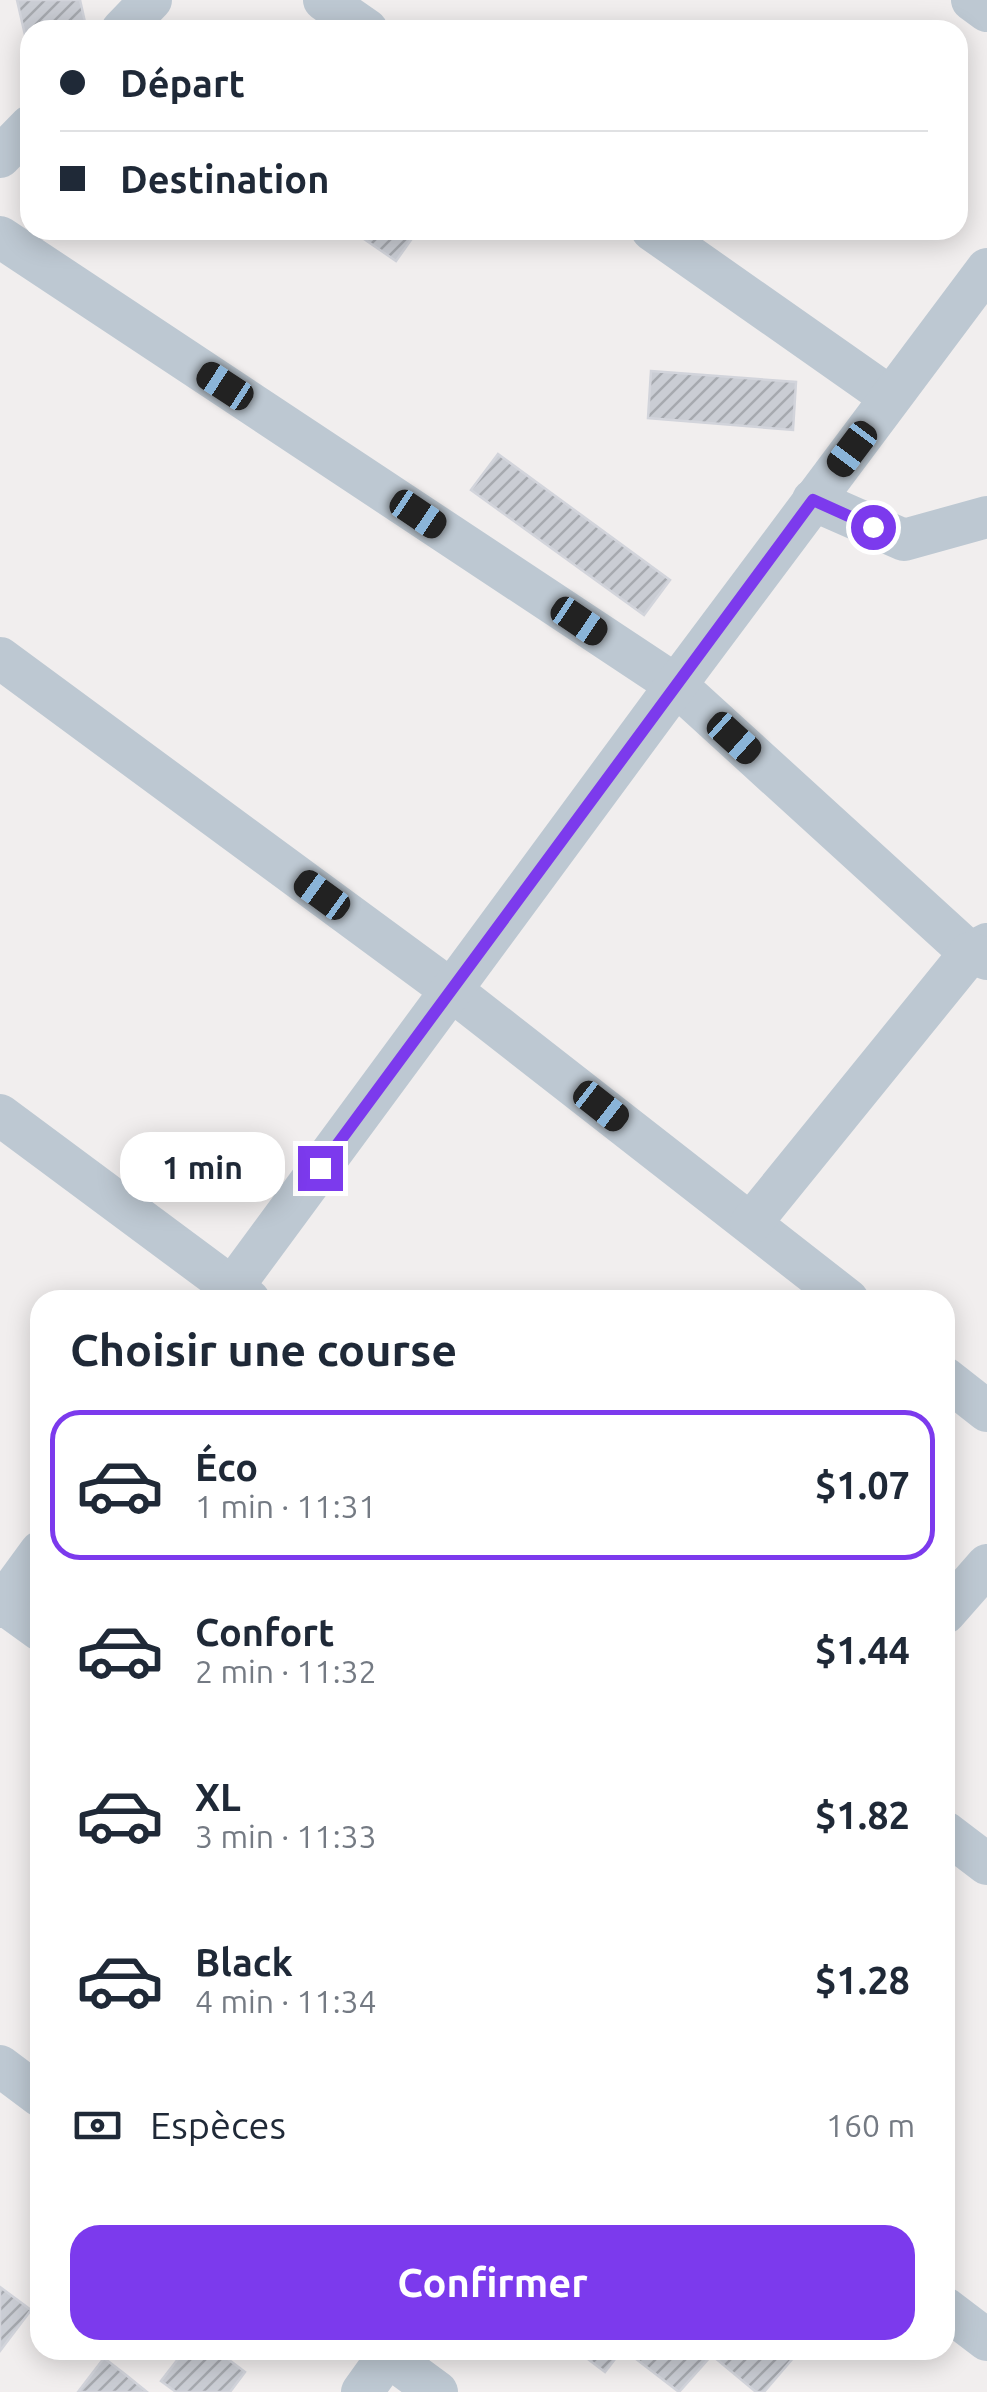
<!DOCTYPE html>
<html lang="fr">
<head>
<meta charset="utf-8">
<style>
  :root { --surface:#fff; --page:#f6f6f7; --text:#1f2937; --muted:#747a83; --line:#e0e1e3; --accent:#7c3aed }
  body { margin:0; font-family:Ubuntu,sans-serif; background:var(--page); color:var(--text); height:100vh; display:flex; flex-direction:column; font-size:38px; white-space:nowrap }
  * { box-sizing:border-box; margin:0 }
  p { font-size:32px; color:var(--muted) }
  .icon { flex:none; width:55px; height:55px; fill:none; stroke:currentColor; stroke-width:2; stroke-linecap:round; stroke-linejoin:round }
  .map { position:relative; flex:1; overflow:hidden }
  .side { position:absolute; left:30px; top:1290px; width:925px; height:1070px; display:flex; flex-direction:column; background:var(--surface); border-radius:30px; box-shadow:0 5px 25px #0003 }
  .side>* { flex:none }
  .hud { position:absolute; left:20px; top:20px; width:948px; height:220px; border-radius:30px; box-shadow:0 5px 25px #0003; display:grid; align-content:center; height:220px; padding:0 40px; background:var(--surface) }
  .end { position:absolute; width:45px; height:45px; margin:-22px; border:12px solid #7c3aed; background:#fff; box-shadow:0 0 0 5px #fff }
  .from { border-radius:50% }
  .bubble { position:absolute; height:70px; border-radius:30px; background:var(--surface); box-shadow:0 5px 25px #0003; font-size:32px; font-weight:700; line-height:70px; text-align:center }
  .car { position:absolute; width:30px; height:60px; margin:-30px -15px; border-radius:12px; box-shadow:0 0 8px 2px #0007; background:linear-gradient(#222 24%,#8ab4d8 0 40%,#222 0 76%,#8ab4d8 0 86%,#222 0) }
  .hud b { display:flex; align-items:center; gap:35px; height:95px; font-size:38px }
  .hud b+b { border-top:2px solid var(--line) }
  .hud i { width:25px; height:25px; background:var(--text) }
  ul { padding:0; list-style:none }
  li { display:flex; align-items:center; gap:30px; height:150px; margin:0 20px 15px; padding:0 20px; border:5px solid transparent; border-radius:30px }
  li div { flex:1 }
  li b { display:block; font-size:38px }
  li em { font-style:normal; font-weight:700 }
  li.selected { border-color:var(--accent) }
  li>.icon { width:90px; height:90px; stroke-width:1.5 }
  h2 { padding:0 40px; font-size:45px; line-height:120px }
  .pay { display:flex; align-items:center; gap:25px; height:110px; padding:0 40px; font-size:38px }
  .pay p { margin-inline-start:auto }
  .button { display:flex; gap:20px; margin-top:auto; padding:20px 40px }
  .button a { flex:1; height:115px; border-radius:30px; background:var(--accent); color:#fff; font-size:40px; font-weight:700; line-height:115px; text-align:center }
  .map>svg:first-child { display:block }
  .building { fill:url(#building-hatch); stroke:#d2d4db; stroke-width:2.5 }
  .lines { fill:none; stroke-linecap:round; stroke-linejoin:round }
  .street { stroke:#bdc8d2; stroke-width:42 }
  .route { stroke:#7c3aed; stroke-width:12 }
</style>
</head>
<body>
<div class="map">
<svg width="987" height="2392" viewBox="0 0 987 2392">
  <defs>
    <pattern id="building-hatch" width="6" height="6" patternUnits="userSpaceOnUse" patternTransform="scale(2.5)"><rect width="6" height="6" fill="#cacdd4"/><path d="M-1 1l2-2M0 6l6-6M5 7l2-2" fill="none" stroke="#a6a9af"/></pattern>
  </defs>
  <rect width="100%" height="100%" fill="#f1eeee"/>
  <g class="building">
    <polygon points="17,0 80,0 85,22 48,30 30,30 30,34 25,35"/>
    <polygon points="351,230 418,230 396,261"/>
    <polygon points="651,371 796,382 793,430 648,418"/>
    <polygon points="498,454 670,580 644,615 471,490"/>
    <polygon points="0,2287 31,2310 0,2351"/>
    <polygon points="185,2350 216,2350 245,2372 230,2392 176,2392 161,2381"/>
    <polygon points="576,2350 622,2350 605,2372"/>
    <polygon points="635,2350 702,2350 710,2357 679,2392 631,2355"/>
    <polygon points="719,2350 800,2350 764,2392 756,2392 714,2357"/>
    <polygon points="104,2358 126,2375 147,2392 78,2392"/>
  </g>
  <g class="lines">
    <g class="street">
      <polyline points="324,0 367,30"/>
      <polyline points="972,0 987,11"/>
      <polyline points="122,30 151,0"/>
      <polyline points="0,157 30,126"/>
      <polyline points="652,230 890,397"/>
      <polyline points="0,237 676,685 970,953 987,944"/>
      <polyline points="813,500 904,540 987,517"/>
      <polyline points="0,658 451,990 848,1300"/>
      <polyline points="0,1115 249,1300"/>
      <polyline points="751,1223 970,953 987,959"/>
      <polyline points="223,1300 676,685 987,269"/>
      <polyline points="945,1378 987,1411"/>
      <polyline points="0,1601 40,1630"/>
      <polyline points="0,1607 40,1552"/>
      <polyline points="945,1613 987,1565"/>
      <polyline points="945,1832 987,1864"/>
      <polyline points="0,2066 40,2096"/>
      <polyline points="945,2308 987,2340"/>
      <polyline points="380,2350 437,2392"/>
      <polyline points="362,2392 392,2350"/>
    </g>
  </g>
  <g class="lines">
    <polyline class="route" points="320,1168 813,500 873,527"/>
  </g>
</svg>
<i class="end from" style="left:873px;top:527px"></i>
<i class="end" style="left:320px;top:1168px"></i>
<div class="bubble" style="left:120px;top:1132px;width:165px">1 min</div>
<i class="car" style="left:225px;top:386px;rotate:303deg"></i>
<i class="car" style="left:852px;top:449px;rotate:217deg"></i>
<i class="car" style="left:418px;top:514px;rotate:124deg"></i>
<i class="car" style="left:579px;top:621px;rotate:124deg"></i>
<i class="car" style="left:734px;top:738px;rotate:132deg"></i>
<i class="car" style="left:322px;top:895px;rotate:306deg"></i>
<i class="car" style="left:601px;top:1106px;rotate:128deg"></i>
<div class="hud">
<b><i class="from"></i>Départ</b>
<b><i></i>Destination</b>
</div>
<section class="side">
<h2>Choisir une course</h2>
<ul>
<li class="selected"><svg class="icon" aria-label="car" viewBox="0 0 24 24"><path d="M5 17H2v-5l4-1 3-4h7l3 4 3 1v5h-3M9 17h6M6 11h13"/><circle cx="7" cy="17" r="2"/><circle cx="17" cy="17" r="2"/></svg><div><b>Éco</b><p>1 min · 11:31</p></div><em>$1.07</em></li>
<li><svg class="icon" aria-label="car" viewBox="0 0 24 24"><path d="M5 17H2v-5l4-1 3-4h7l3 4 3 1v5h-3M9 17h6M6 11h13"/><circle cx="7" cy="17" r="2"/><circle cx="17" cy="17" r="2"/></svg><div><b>Confort</b><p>2 min · 11:32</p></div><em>$1.44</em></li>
<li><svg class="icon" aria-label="car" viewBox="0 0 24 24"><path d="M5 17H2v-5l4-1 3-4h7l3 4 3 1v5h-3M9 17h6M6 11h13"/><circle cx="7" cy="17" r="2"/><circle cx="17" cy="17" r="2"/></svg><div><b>XL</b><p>3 min · 11:33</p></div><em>$1.82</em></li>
<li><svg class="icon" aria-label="car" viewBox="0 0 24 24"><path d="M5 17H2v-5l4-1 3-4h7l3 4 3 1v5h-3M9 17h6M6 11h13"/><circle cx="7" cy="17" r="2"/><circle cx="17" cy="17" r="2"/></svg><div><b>Black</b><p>4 min · 11:34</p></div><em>$1.28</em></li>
</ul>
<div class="pay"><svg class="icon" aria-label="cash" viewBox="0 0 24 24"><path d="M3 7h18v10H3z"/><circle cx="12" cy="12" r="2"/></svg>Espèces<p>160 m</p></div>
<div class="button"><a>Confirmer</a></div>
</section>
</div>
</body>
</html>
